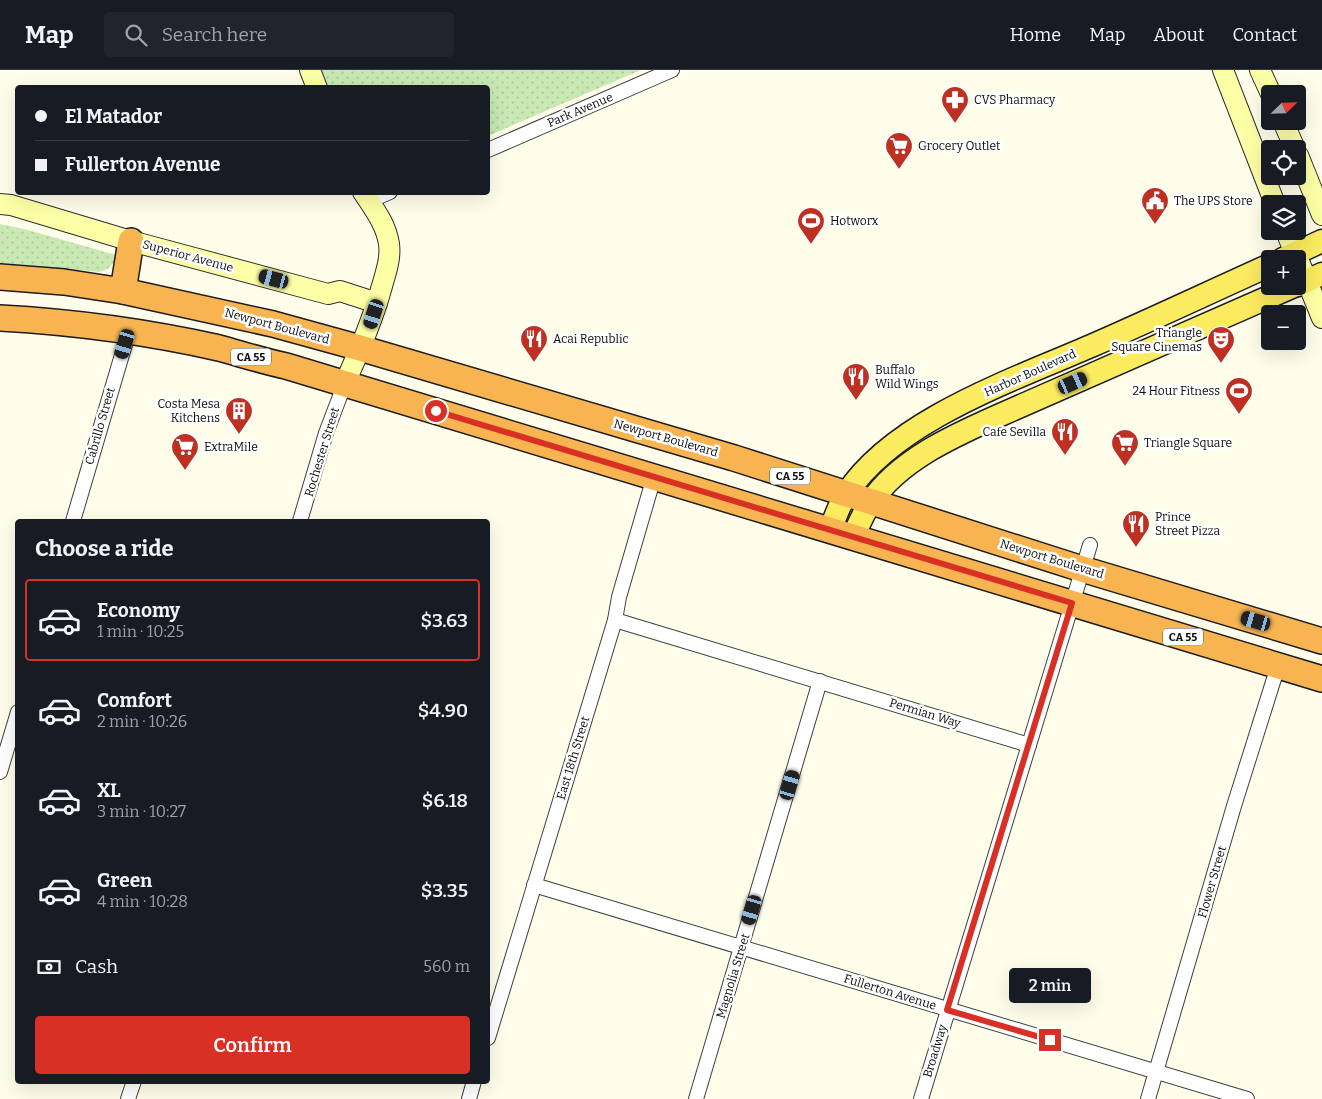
<!DOCTYPE html>
<html lang="en">
<head>
<meta charset="utf-8">
<style>
  :root { --surface:#171b24; --page:#20242c; --text:#f1f3f6; --muted:#9ea1a6; --line:#363941; --accent:#d93025 }
  body { margin:0; font-family:Bitter,serif; background:var(--page); color:var(--text); height:100vh; display:flex; flex-direction:column; font-size:19px; white-space:nowrap }
  * { box-sizing:border-box; margin:0 }
  p { font-size:16px; color:var(--muted) }
  .icon { flex:none; width:28px; height:28px; fill:none; stroke:currentColor; stroke-width:2; stroke-linecap:round; stroke-linejoin:round }
  .map { position:relative; flex:1; overflow:hidden }
  .side { position:absolute; left:15px; top:449px; width:475px; height:565px; display:flex; flex-direction:column; background:var(--surface); border-radius:5px; box-shadow:0 5px 20px #0002 }
  .side>* { flex:none }
  .top-card { position:absolute; left:15px; top:15px; width:475px; height:110px; border-radius:5px; box-shadow:0 5px 20px #0002; display:grid; align-content:center; height:110px; padding:0 20px; background:var(--surface) }
  .needle { width:32px; rotate:67deg }
  .buttons { position:absolute; left:1261px; top:15px; display:grid; gap:10px }
  .buttons a { display:grid; place-items:center; width:45px; height:45px; border-radius:5px; background:var(--surface); box-shadow:0 5px 20px #0002; font-size:25px }
  .end { position:absolute; width:22px; height:22px; margin:-11px; border:6px solid #d93025; background:#fff; box-shadow:0 0 0 2px #fff }
  .from { border-radius:50% }
  .bubble { position:absolute; height:35px; border-radius:5px; background:var(--surface); box-shadow:0 5px 20px #0002; font-size:16px; font-weight:600; line-height:35px; text-align:center }
  .car { position:absolute; width:15px; height:30px; margin:-15px -8px; border-radius:6px; box-shadow:0 0 4px 1px #0007; background:linear-gradient(#222 24%,#8ab4d8 0 40%,#222 0 76%,#8ab4d8 0 86%,#222 0) }
  .top-card b { display:flex; align-items:center; gap:18px; height:48px; font-size:19px }
  .top-card b+b { border-top:1px solid var(--line) }
  .top-card i { width:12px; height:12px; background:var(--text) }
  ul { padding:0; list-style:none }
  li { display:flex; align-items:center; gap:15px; height:82px; margin:0 10px 8px; padding:0 10px; border:2px solid transparent; border-radius:5px }
  li div { flex:1 }
  li b { display:block; font-size:19px }
  li em { font-style:normal; font-weight:600 }
  li.active { border-color:var(--accent) }
  li>.icon { width:45px; height:45px; stroke-width:1.5 }
  h2 { padding:0 20px; font-size:22px; line-height:60px }
  .pay { display:flex; align-items:center; gap:12px; height:55px; padding:0 20px; font-size:19px }
  .pay p { margin-inline-start:auto }
  .primary-button { display:flex; gap:10px; margin-top:auto; padding:10px 20px }
  .primary-button a { flex:1; height:58px; border-radius:5px; background:var(--accent); color:#fff; font-size:20px; font-weight:600; line-height:58px; text-align:center }
  header { display:flex; align-items:center; gap:30px; box-sizing:border-box; height:70px; padding:0 25px; background:var(--surface); border-bottom:1px solid var(--line) }
  header strong { font-size:24px }
  nav { display:flex; gap:28px; margin-inline-start:auto; font-size:18px }
  .search { width:350px; height:45px; background:var(--page); display:flex; align-items:center; gap:12px; box-sizing:border-box; padding:0 18px; border-radius:5px; color:var(--muted); font-size:19px }
  .map>svg:first-child { display:block }
  .park { fill:url(#park-dots) }
  .lines { fill:none; stroke-linecap:round; stroke-linejoin:round }
  .street-casing { stroke:#3f3f3f; stroke-width:16 }
  .secondary-casing { stroke:#2e2e2e; stroke-width:22 }
  .primary-casing { stroke:#1d1d1d; stroke-width:25 }
  .highway-casing { stroke:#1d1d1d; stroke-width:28 }
  .street { stroke:#fff; stroke-width:14 }
  .secondary { stroke:#fdffa6; stroke-width:20 }
  .primary { stroke:#fbeb5f; stroke-width:22 }
  .highway { stroke:#f7b451; stroke-width:25 }
  .route { stroke:#d93025; stroke-width:6 }
  .labels { text-anchor:middle; dominant-baseline:central; stroke-width:5; stroke-linejoin:round; paint-order:stroke }
  .shield { fill:#fff; stroke:#555; stroke-width:1 }
  .shield-label { font-size:11px; font-weight:bold; fill:#0c0c0c }
  .poi-label { font-size:12px; fill:#0c0c0c; stroke:#fff; text-anchor:start }
  .street-label { font-size:12px; fill:#0c0c0c; stroke:#fff }
</style>
</head>
<body>
<header>
<strong>Map</strong>
<div class="search"><svg class="icon" aria-label="search" viewBox="0 0 24 24"><circle cx="10" cy="10" r="6"/><path d="M15 15l6 6"/></svg>Search here</div>
<nav><a>Home</a><a>Map</a><a>About</a><a>Contact</a></nav>
</header>
<div class="map">
<svg width="1322" height="1029" viewBox="0 0 1322 1029">
  <defs>
    <pattern id="park-dots" width="8" height="8" patternUnits="userSpaceOnUse" patternTransform="scale(1.25)"><rect width="8" height="8" fill="#c9e9b4"/><path d="M2 2h.1M6 6h.1" fill="none" stroke="#abc79a" stroke-width="1.8" stroke-linecap="round"/></pattern>
  </defs>
  <rect width="100%" height="100%" fill="#fffeeb"/>
  <g class="park">
    <polygon points="320,0 641,0 488,66 488,18 328,17"/>
    <path d="M0,154L28,160L116,185C114,195 108,200 99,202L0,193Z"/>
  </g>
  <g class="lines">
    <defs>
      <g id="street">
        <polyline points="488,80 672,0"/>
        <polyline points="369,131 390,122"/>
        <polyline points="73,451 129,261"/>
        <polyline points="300,451 326,363 345,313"/>
        <polyline points="615,550 1029,675"/>
        <polyline points="0,702 18,642"/>
        <polyline points="534,815 1247,1029"/>
        <polyline points="488,968 615,550 619,527 654,407"/>
        <polyline points="128,1029 134,1011"/>
        <polyline points="469,1029 474,1011"/>
        <polyline points="696,1029 820,611"/>
        <polyline points="921,1029 1090,475"/>
        <polyline points="1148,1029 1234,736 1278,596"/>
      </g>
      <g id="secondary">
        <polyline points="310,0 317,18"/>
        <polyline points="1223,0 1275,134"/>
        <polyline points="1260,0 1271,24"/>
        <polyline points="1283,51 1295,79"/>
        <polyline points="1298,85 1322,145"/>
        <polyline points="0,134 11,135 131,171 328,224 340,221 377,233"/>
        <polyline points="1286,161 1297,189"/>
        <polyline points="1298,189 1322,248"/>
        <path d="M345,313C359,281 373,249 382,216C386,202 391,188 389,174C386,154 374,139 363,122"/>
      </g>
      <g id="primary">
        <polyline points="1283,189 1322,171"/>
        <polyline points="1298,215 1322,204"/>
        <path d="M830,461C835,448 839,434 847,423C895,350 1013,310 1091,276C1151,250 1210,222 1270,195"/>
        <path d="M853,467C858,456 863,444 870,433C899,390 953,366 998,346L1294,216"/>
      </g>
      <g id="highway">
        <polyline points="0,207 64,212 123,221 273,254 360,278 734,388 1082,499 1322,571"/>
        <polyline points="123,221 131,171"/>
        <path d="M0,248C73,252 148,262 219,278C241,284 263,291 286,296L1322,609"/>
      </g>
    </defs>
    <use href="#street" class="street-casing"/>
    <use href="#secondary" class="secondary-casing"/>
    <use href="#primary" class="primary-casing"/>
    <use href="#highway" class="highway-casing"/>
    <use href="#street" class="street"/>
    <use href="#secondary" class="secondary"/>
    <use href="#primary" class="primary"/>
    <use href="#highway" class="highway"/>
  </g>
  <g class="lines">
    <polyline class="route" points="436,341 1072,533 947,940 1050,970"/>
  </g>
  <defs>
    <symbol id="pharmacy-pin" viewBox="-11 -11 22 30"><path d="M0 17L-7.5 6A9.5 9.5 0 1 1 7.5 6Z" fill="#be3022" stroke="#fff"/><path d="M-2-6h4v4h4v4h-4v4h-4v-4h-4v-4h4Z" fill="#fff"/></symbol>
    <symbol id="supermarket-pin" viewBox="-11 -11 22 30"><path d="M0 17L-7.5 6A9.5 9.5 0 1 1 7.5 6Z" fill="#be3022" stroke="#fff"/><path d="M-6-5.5h2.5l.6 2H6L4.5 2H-2.5L-4.4-4H-6ZM-1.5 3.2a1.3 1.3 0 1 0 .1 0ZM3 3.2a1.3 1.3 0 1 0 .1 0Z" fill="#fff"/></symbol>
    <symbol id="civic-pin" viewBox="-11 -11 22 30"><path d="M0 17L-7.5 6A9.5 9.5 0 1 1 7.5 6Z" fill="#be3022" stroke="#fff"/><path d="M-.6-6.5H3V-4.5H.6V-3L4-1V1h2V6H-6V1h2V-1L-.6-3ZM-1.2 2.5V6h2.4V2.5Z" fill="#fff"/></symbol>
    <symbol id="stadium-pin" viewBox="-11 -11 22 30"><path d="M0 17L-7.5 6A9.5 9.5 0 1 1 7.5 6Z" fill="#be3022" stroke="#fff"/><path d="M0-5a6.5 5 0 1 0 0 10a6.5 5 0 1 0 0-10ZM-3.5-1.8h7v3.6h-7Z" fill="#fff"/></symbol>
    <symbol id="restaurant-pin" viewBox="-11 -11 22 30"><path d="M0 17L-7.5 6A9.5 9.5 0 1 1 7.5 6Z" fill="#be3022" stroke="#fff"/><path d="M-5-6h1v4h1v-4h1v4h1v-4h1v5L-1.5 .5V6h-2V.5L-5-1ZM5-6V6H3V1.5H1.5Q1.5-4 5-6Z" fill="#fff"/></symbol>
    <symbol id="theatre-pin" viewBox="-11 -11 22 30"><path d="M0 17L-7.5 6A9.5 9.5 0 1 1 7.5 6Z" fill="#be3022" stroke="#fff"/><path d="M-5-5.5Q0-4 5-5.5V0Q5 5 0 6Q-5 5-5 0ZM-3.3-2.5H-1v1.5H-3.3ZM1-2.5H3.3v1.5H1ZM-2.8 1Q0 5.5 2.8 1Z" fill="#fff"/></symbol>
    <symbol id="building-pin" viewBox="-11 -11 22 30"><path d="M0 17L-7.5 6A9.5 9.5 0 1 1 7.5 6Z" fill="#be3022" stroke="#fff"/><path d="M-4-6H4V6H1V3H-1V6H-4ZM-2.5-4.3h1.7v1.8h-1.7ZM.8-4.3h1.7v1.8H.8ZM-2.5-1h1.7V.8h-1.7ZM.8-1h1.7V.8H.8Z" fill="#fff"/></symbol>
  </defs>
  <g fill-rule="evenodd">
    <use href="#pharmacy-pin" x="939" y="14" width="32" height="43"/>
    <use href="#supermarket-pin" x="883" y="60" width="32" height="43"/>
    <use href="#civic-pin" x="1139" y="115" width="32" height="43"/>
    <use href="#stadium-pin" x="795" y="135" width="32" height="43"/>
    <use href="#restaurant-pin" x="518" y="253" width="32" height="43"/>
    <use href="#theatre-pin" x="1205" y="254" width="32" height="43"/>
    <use href="#restaurant-pin" x="840" y="291" width="32" height="43"/>
    <use href="#stadium-pin" x="1223" y="305" width="32" height="43"/>
    <use href="#building-pin" x="223" y="325" width="32" height="43"/>
    <use href="#restaurant-pin" x="1049" y="346" width="32" height="43"/>
    <use href="#supermarket-pin" x="1109" y="357" width="32" height="43"/>
    <use href="#supermarket-pin" x="169" y="361" width="32" height="43"/>
    <use href="#restaurant-pin" x="1120" y="438" width="32" height="43"/>
  </g>
  <g class="labels">
    <g class="shield">
      <rect x="231" y="278.5" width="40" height="17" rx="4"/>
      <rect x="770" y="397.5" width="40" height="17" rx="4"/>
      <rect x="1163" y="558.5" width="40" height="17" rx="4"/>
    </g>
    <g class="shield-label">
      <text x="251" y="287">CA 55</text>
      <text x="790" y="406">CA 55</text>
      <text x="1183" y="567">CA 55</text>
    </g>
    <g class="poi-label">
      <text x="974" y="30">CVS Pharmacy</text>
      <text x="918" y="76">Grocery Outlet</text>
      <text x="1174" y="131">The UPS Store</text>
      <text x="830" y="151">Hotworx</text>
      <text x="1202" y="263" text-anchor="end">Triangle<tspan x="1202" dy="14">Square Cinemas</tspan></text>
      <text x="553" y="269">Acai Republic</text>
      <text x="875" y="300">Buffalo<tspan x="875" dy="14">Wild Wings</tspan></text>
      <text x="1220" y="321" text-anchor="end">24 Hour Fitness</text>
      <text x="220" y="334" text-anchor="end">Costa Mesa<tspan x="220" dy="14">Kitchens</tspan></text>
      <text x="1046" y="362" text-anchor="end">Cafe Sevilla</text>
      <text x="1144" y="373">Triangle Square</text>
      <text x="204" y="377">ExtraMile</text>
      <text x="1155" y="447">Prince<tspan x="1155" dy="14">Street Pizza</tspan></text>
    </g>
    <g class="street-label">
      <text transform="translate(580 40) rotate(-23)">Park Avenue</text>
      <text transform="translate(188 186) rotate(15)">Superior Avenue</text>
      <text transform="translate(277 256) rotate(15)">Newport Boulevard</text>
      <text transform="translate(1030 303) rotate(-24)">Harbor Boulevard</text>
      <text transform="translate(100 356) rotate(-74)">Cabrillo Street</text>
      <text transform="translate(666 368) rotate(16)">Newport Boulevard</text>
      <text transform="translate(322 382) rotate(-73)">Rochester Street</text>
      <text transform="translate(1052 489) rotate(17)">Newport Boulevard</text>
      <text transform="translate(925 643) rotate(17)">Permian Way</text>
      <text transform="translate(573 688) rotate(-73)">East 18th Street</text>
      <text transform="translate(1212 812) rotate(-74)">Flower Street</text>
      <text transform="translate(733 906) rotate(-73)">Magnolia Street</text>
      <text transform="translate(890 922) rotate(17)">Fullerton Avenue</text>
      <text transform="translate(935 981) rotate(-73)">Broadway</text>
    </g>
  </g>
</svg>
<div class="buttons">
<a><svg class="needle" viewBox="-14 -14 28 28"><path d="M0-13l5 13h-10z" fill="#e53935"/><path d="M0 13l5-13h-10z" fill="#9ea1a6"/></svg></a>
<a><svg class="icon" aria-label="locate" viewBox="0 0 24 24"><circle cx="12" cy="12" r="6"/><path d="M12 2v4M12 18v4M2 12h4M18 12h4"/></svg></a>
<a><svg class="icon" aria-label="layers" viewBox="0 0 24 24"><path d="M12 4l9 5-9 5-9-5zM3 14l9 5 9-5"/></svg></a>
<a>+</a>
<a>−</a>
</div>
<i class="end from" style="left:436px;top:341px"></i>
<i class="end" style="left:1050px;top:970px"></i>
<div class="bubble" style="left:1009px;top:898px;width:82px">2 min</div>
<i class="car" style="left:274px;top:209px;rotate:285deg"></i>
<i class="car" style="left:374px;top:244px;rotate:198deg"></i>
<i class="car" style="left:125px;top:274px;rotate:197deg"></i>
<i class="car" style="left:1073px;top:313px;rotate:66deg"></i>
<i class="car" style="left:1256px;top:551px;rotate:286deg"></i>
<i class="car" style="left:790px;top:715px;rotate:17deg"></i>
<i class="car" style="left:752px;top:840px;rotate:197deg"></i>
<div class="top-card">
<b><i class="from"></i>El Matador</b>
<b><i></i>Fullerton Avenue</b>
</div>
<section class="side">
<h2>Choose a ride</h2>
<ul>
<li class="active"><svg class="icon" aria-label="car" viewBox="0 0 24 24"><path d="M5 17H2v-5l4-1 3-4h7l3 4 3 1v5h-3M9 17h6M6 11h13"/><circle cx="7" cy="17" r="2"/><circle cx="17" cy="17" r="2"/></svg><div><b>Economy</b><p>1 min · 10:25</p></div><em>$3.63</em></li>
<li><svg class="icon" aria-label="car" viewBox="0 0 24 24"><path d="M5 17H2v-5l4-1 3-4h7l3 4 3 1v5h-3M9 17h6M6 11h13"/><circle cx="7" cy="17" r="2"/><circle cx="17" cy="17" r="2"/></svg><div><b>Comfort</b><p>2 min · 10:26</p></div><em>$4.90</em></li>
<li><svg class="icon" aria-label="car" viewBox="0 0 24 24"><path d="M5 17H2v-5l4-1 3-4h7l3 4 3 1v5h-3M9 17h6M6 11h13"/><circle cx="7" cy="17" r="2"/><circle cx="17" cy="17" r="2"/></svg><div><b>XL</b><p>3 min · 10:27</p></div><em>$6.18</em></li>
<li><svg class="icon" aria-label="car" viewBox="0 0 24 24"><path d="M5 17H2v-5l4-1 3-4h7l3 4 3 1v5h-3M9 17h6M6 11h13"/><circle cx="7" cy="17" r="2"/><circle cx="17" cy="17" r="2"/></svg><div><b>Green</b><p>4 min · 10:28</p></div><em>$3.35</em></li>
</ul>
<div class="pay"><svg class="icon" aria-label="cash" viewBox="0 0 24 24"><path d="M3 7h18v10H3z"/><circle cx="12" cy="12" r="2"/></svg>Cash<p>560 m</p></div>
<div class="primary-button"><a>Confirm</a></div>
</section>
</div>
</body>
</html>
